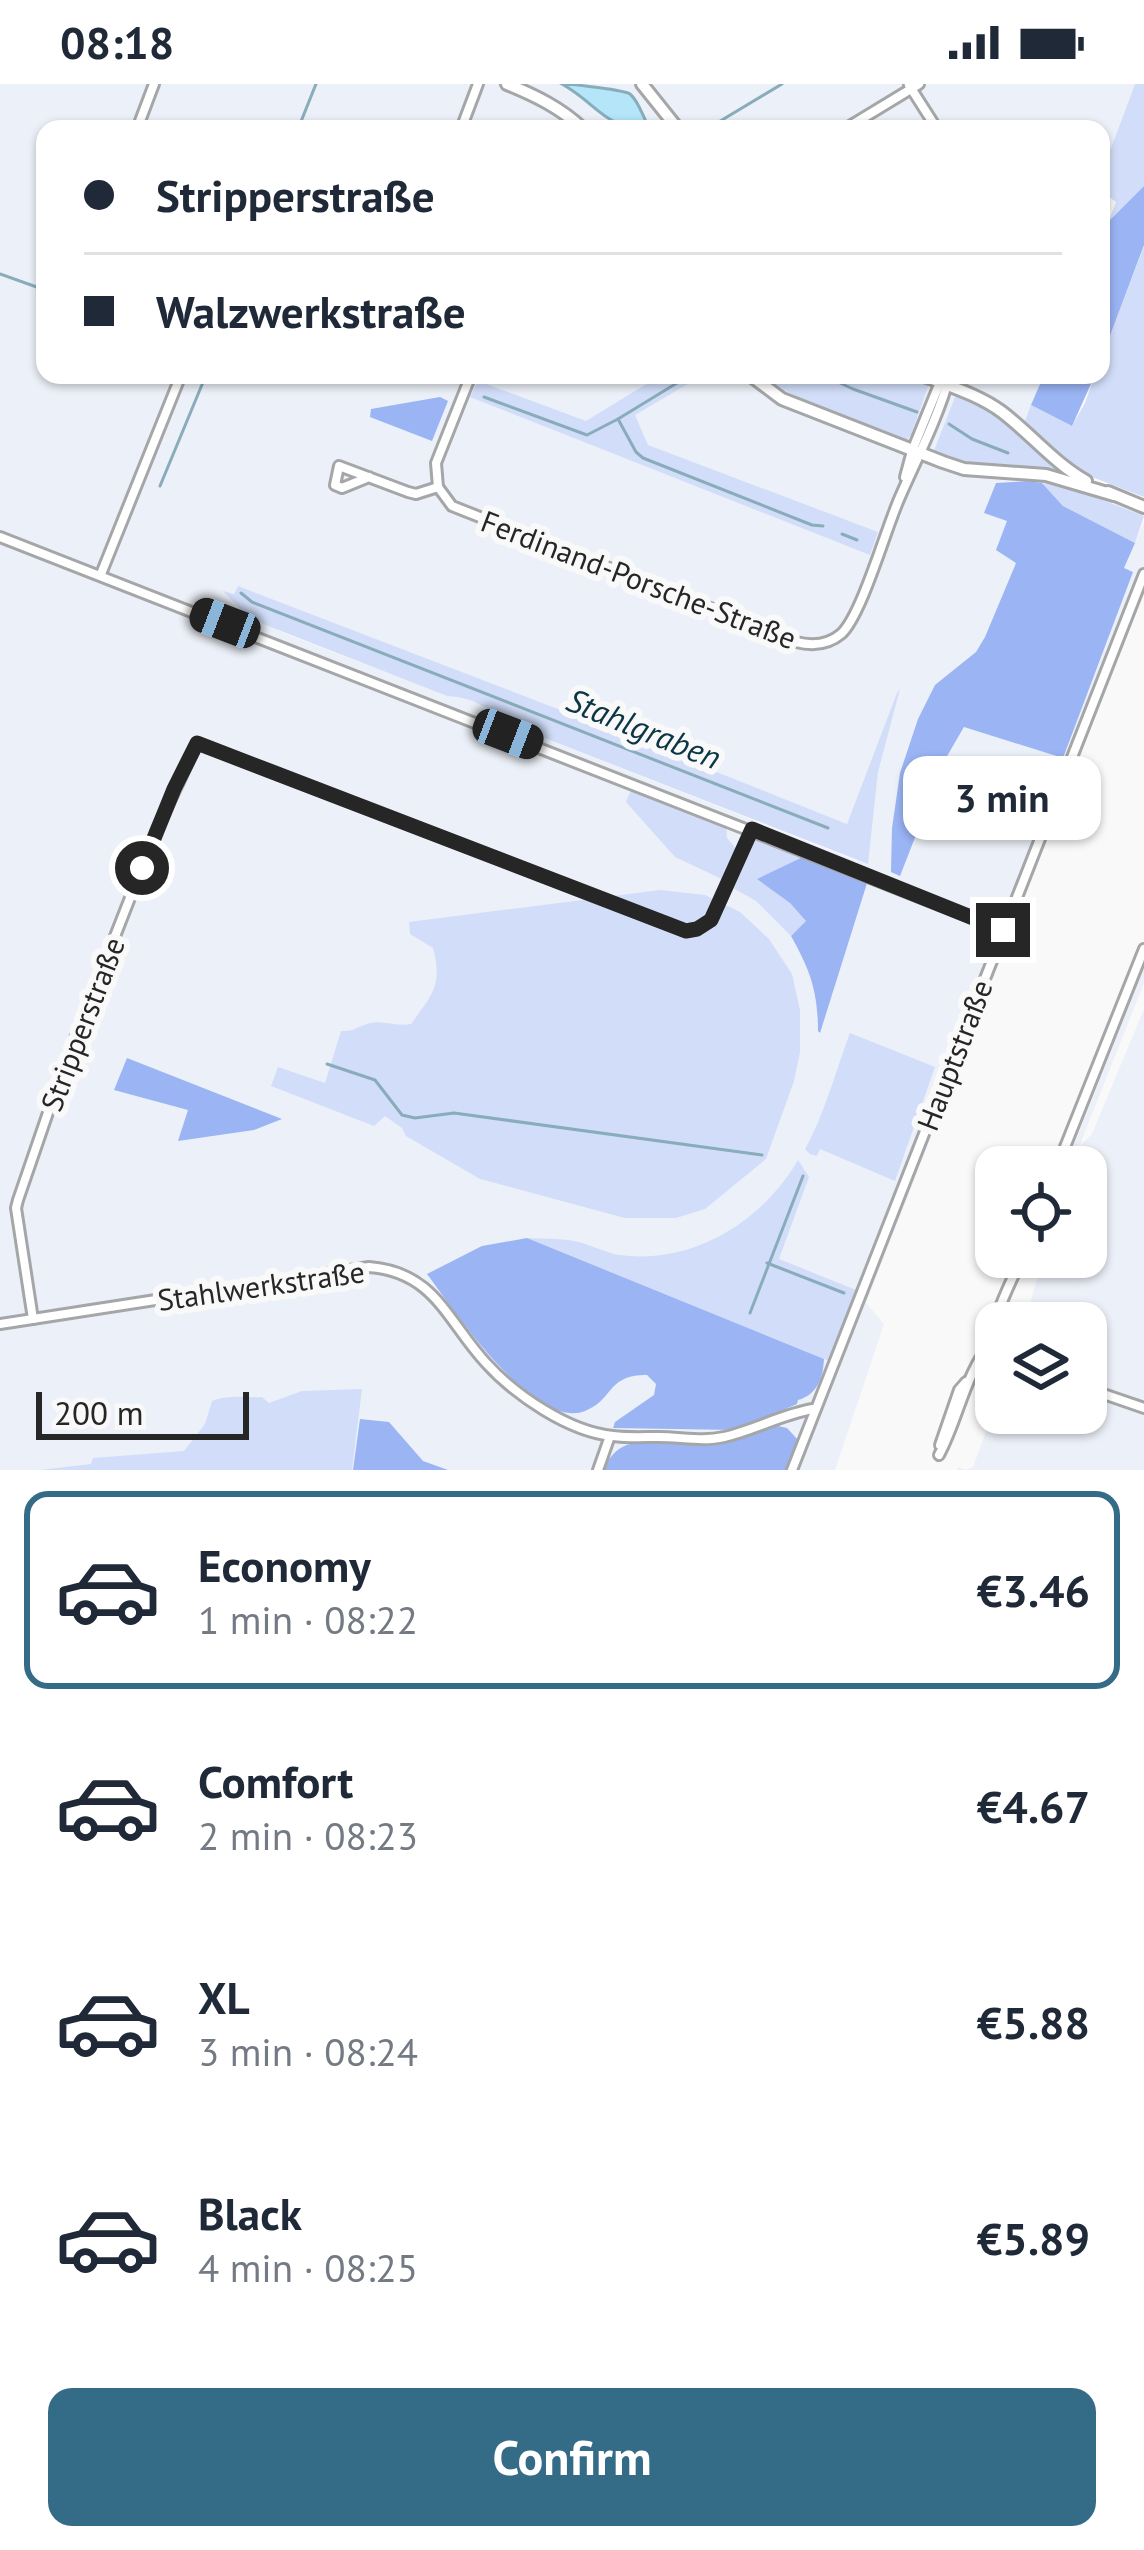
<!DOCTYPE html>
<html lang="en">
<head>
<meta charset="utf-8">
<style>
  :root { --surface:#fff; --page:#f2f2f3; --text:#1f2937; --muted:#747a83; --line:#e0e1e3; --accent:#346b86 }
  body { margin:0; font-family:"PT Sans",sans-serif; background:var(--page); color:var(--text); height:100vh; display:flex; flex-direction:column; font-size:45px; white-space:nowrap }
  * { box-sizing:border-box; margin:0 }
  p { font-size:39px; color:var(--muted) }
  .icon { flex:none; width:66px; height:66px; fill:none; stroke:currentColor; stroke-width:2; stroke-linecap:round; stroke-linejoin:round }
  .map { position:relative; height:1386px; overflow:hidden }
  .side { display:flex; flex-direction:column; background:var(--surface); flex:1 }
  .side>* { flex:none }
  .hud { position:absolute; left:36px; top:36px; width:1074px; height:264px; border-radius:24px; box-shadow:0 3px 9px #0004; display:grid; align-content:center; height:264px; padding:0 48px; background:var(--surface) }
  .tools { position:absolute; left:975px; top:1062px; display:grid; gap:24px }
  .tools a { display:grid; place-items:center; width:132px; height:132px; border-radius:24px; background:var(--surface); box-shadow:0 3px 9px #0004; font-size:60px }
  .scale { position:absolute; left:36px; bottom:30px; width:213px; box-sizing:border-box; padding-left:12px; border:6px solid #262626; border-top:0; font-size:33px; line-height:42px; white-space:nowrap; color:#262626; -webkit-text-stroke:9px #f9f9fa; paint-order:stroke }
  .end { position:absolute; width:54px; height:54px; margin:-27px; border:15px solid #262626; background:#fff; box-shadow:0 0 0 6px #fff }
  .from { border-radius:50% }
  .bubble { position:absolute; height:84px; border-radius:24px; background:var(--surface); box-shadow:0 3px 9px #0004; font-size:39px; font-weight:800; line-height:84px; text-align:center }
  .car { position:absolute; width:36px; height:72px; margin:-36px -18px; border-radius:15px; box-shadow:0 0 9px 3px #0007; background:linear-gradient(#222 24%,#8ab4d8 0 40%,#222 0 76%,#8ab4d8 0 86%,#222 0) }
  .hud b { display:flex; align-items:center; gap:42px; height:114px; font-size:45px }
  .hud b+b { border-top:3px solid var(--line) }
  .hud i { width:30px; height:30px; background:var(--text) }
  ul { padding:21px 0 0; list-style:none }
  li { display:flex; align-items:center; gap:36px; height:198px; margin:0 24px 18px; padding:0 24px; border:6px solid transparent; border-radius:24px }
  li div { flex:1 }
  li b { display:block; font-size:45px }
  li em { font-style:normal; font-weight:800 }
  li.current { border-color:var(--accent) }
  li>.icon { width:108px; height:108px; stroke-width:1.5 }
  .action { display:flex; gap:24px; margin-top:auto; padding:24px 48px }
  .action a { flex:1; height:138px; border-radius:24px; background:var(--accent); color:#fff; font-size:48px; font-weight:800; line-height:138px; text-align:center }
  .status { display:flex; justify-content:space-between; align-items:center; height:84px; padding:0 60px; background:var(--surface); direction:ltr }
  .status svg { height:33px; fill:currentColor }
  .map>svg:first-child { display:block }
  .built { fill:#ecf0f8; fill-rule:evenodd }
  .green { fill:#d2def9 }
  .forest { fill:#9ab4f4 }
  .water { fill:#b4e5f9; stroke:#89acba; stroke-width:3 }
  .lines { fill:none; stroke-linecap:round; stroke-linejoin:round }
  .stream { stroke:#89acba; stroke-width:3 }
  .minor-casing { stroke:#a5a6a7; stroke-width:14 }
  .tertiary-casing { stroke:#a5a6a7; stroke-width:16 }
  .minor { stroke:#fff; stroke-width:8 }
  .tertiary { stroke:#fff; stroke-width:10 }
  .route { stroke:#262626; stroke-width:15 }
  .labels { text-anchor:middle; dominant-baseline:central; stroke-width:12; stroke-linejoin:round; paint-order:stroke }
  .street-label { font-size:30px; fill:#262626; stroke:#f9f9fa }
  .water-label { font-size:33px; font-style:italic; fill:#0d3644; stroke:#f9f9fa }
</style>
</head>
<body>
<div class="status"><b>08:18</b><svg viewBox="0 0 49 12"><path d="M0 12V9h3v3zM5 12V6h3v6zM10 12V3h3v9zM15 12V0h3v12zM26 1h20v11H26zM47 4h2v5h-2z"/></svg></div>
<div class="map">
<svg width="1144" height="1386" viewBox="0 0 1144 1386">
  <rect width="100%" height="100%" fill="#f9f9fa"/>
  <g class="built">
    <path d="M0,0H1135L1101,91V45H45V291H1044L1025,337L1071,380L1065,403L1028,397L1007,437L1016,478L985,553L976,568L961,582L923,730L946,674L965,643L1133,488L1124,484L1144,438V509L866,1219L884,1240L835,1386H0ZM239,503L589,637L847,740L899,607L884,660L857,777L508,640L488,623L463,613L447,612L281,548L252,530L226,508L235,510Z"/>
    <polygon points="1144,883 1144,899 1079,1063 1092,1050 1144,925 1144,1386 957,1386 958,1383 965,1386 973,1383 996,1320 996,1329 1086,1329 1086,1239 1025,1239 1043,1173 1086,1173 1086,1083 1067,1083 1069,1074"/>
  </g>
  <g class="green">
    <polygon points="1135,0 1144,0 1144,102 1109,137 1116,118 1101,107 1101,91"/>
    <polygon points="1144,162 1144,413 1087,391 1061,372 1025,337 1031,321 1072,342 1085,319 1095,291 1101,291 1101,276"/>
    <polygon points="661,291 703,291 635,331 648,361 878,448 870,471 470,313 478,297 586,337"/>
    <path d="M763,291H914L930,297L911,351L905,358C856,339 805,324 763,291Z"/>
    <polygon points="957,308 998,328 1062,385 1062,388 973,381 933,369"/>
    <polygon points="1042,399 1075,405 1144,432 1135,459 1063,422"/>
    <path d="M238,502L589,637L847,740L897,609L900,605L878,688L868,780L524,646C493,633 484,614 447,612L263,540L252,531L245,530L223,507L234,510Z"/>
    <polygon points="631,706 726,742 727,754 738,767 724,796 675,773 626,718"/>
    <polygon points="758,755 769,756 807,771 758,795 790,819 807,838 791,852 756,817 731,803 749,761"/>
    <path d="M660,806L705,811L740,828L769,855L792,890L800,926V968L794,997L766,1075L705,1125L676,1134H625L480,1095L406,1052L402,1044L385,1032L374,1042L271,1002L278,983L325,999L341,947C355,948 358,942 370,939C383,936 397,943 411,940C432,911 443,901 433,864L410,850L409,838Z"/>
    <path d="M850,949L935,983L895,1097L820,1065L817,1072L810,1070L805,1065C824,1032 836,986 850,949Z"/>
    <path d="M798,1076L809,1093L779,1175L856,1206L829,1277L527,1154C542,1155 559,1154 574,1157C589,1160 604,1168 619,1171C692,1181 762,1138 798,1076Z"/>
    <path d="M362,1305L352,1386H40L91,1380L93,1374L184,1367L205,1340L212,1317C232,1310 242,1314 262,1313L269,1319L302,1307Z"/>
  </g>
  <g class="forest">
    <polygon points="1144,102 1144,161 1101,276 1101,155 1109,137"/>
    <polygon points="1044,291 1095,291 1072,342 1031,321"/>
    <polygon points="440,313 448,317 432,357 370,333 371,325"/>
    <polygon points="1028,397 1042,399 1063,422 1135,459 1124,484 1133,488 1063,674 964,643 946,674 900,792 891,788 892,744 900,689 918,635 935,601 976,568 985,553 1016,479 996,466 1007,437 984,429 996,399"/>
    <path d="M807,771L868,796L820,949L818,947C818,907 810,886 791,852L806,837L790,819L757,795Z"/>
    <polygon points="127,974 282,1035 254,1046 178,1057 188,1026 114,1006"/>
    <path d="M527,1154L824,1275C823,1294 817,1311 798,1316L797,1320L736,1346L613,1344L615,1338L654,1311L656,1300L647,1291C606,1291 615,1315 585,1327C534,1347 453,1225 427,1190L482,1162Z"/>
    <polygon points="360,1335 389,1338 423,1377 448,1386 353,1386"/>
    <path d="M778,1342L787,1344L799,1357L789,1386H604C621,1337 685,1367 724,1359C743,1355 759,1345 778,1342Z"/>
  </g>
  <path class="water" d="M562,0C572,0 625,6 630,10C639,17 644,36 650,45C604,45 599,21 562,0Z"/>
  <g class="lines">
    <g class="stream">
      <polyline points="298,45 316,0"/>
      <polyline points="707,45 782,0"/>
      <polyline points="0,190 45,206"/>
      <polyline points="823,291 853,305 917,328"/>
      <polyline points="484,313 587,351 618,335 690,291"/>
      <polyline points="618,335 636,368 643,374 812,441 823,442"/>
      <polyline points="949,340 972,355 1008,369"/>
      <polyline points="160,402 206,291"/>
      <polyline points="842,450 857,456"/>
      <polyline points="241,509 252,518 828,744"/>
      <polyline points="327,980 375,996 402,1031 415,1034 454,1029 762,1071"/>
      <polyline points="767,1179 844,1209"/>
      <polyline points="750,1229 803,1092"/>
    </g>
    <defs>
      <g id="minor">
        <polyline points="909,1 937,45"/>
        <polyline points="137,45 154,0"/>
        <polyline points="461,45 478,0"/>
        <polyline points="845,45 919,0"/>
        <path d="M471,291L436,379L438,403L452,422L796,558C812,562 828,561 841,550C862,531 886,444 900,413C918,372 938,334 950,291"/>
        <polyline points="369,393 342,404 335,401 339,382 408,408 416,410 438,403"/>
        <polyline points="905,393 912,367 943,291"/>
        <polyline points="0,453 1003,846"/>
        <polyline points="101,490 181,291"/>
        <polyline points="1057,1083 1144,865"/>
        <polyline points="33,1235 16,1124 18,1116 63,985 157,745 197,659 685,847 697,845 711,836 752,745"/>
        <path d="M0,1240L369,1183C435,1188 447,1237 486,1279C515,1311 569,1348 613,1352C628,1354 644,1353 659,1353C681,1353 703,1358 724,1353C755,1346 782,1330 813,1325"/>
        <path d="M996,1266C987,1238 1011,1200 1022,1173"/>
        <polyline points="1086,1304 1144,1324"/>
        <polyline points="940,1361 959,1306 966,1298"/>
        <path d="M939,1371C959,1334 965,1288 993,1257"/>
        <polyline points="598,1386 610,1352"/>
        <polyline points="792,1386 1144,490"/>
      </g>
      <g id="tertiary">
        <path d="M507,0C536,12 561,24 583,45"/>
        <polyline points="642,0 678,45"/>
        <polyline points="750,291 782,315 943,378 964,385 1046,391 1114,411"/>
        <path d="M922,291C949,302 979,311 1002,328C1031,350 1054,379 1086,397"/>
        <polyline points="1108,408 1144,423"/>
      </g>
    </defs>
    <use href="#minor" class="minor-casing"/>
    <use href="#tertiary" class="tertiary-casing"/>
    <use href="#minor" class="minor"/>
    <use href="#tertiary" class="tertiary"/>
  </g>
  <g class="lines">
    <polyline class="route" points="142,784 174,705 197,659 686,847 697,845 711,836 752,745 1003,846"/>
  </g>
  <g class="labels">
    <g class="street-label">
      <text transform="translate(639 495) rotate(21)">Ferdinand-Porsche-Straße</text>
      <text transform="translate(82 940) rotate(-69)">Stripperstraße</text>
      <text transform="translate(954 971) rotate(-69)">Hauptstraße</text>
      <text transform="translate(261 1201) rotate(-8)">Stahlwerkstraße</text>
    </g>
    <g class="water-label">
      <text transform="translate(644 644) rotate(22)">Stahlgraben</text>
    </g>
  </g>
</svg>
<div class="tools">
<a><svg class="icon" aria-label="locate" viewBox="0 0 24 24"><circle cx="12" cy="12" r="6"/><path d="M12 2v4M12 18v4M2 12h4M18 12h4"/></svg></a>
<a><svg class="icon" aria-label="layers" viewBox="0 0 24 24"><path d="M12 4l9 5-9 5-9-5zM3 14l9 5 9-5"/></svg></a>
</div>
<div class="scale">200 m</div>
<i class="end from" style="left:142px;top:784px"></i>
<i class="end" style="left:1003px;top:846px"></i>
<div class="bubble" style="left:903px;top:672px;width:198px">3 min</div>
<i class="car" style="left:225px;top:539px;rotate:291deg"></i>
<i class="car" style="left:508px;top:650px;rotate:111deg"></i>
<div class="hud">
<b><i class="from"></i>Stripperstraße</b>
<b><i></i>Walzwerkstraße</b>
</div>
</div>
<section class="side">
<ul>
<li class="current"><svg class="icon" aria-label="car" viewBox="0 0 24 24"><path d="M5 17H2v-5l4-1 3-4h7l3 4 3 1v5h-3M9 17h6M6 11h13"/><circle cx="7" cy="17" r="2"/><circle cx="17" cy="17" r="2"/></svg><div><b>Economy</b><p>1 min · 08:22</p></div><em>€3.46</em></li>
<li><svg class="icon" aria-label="car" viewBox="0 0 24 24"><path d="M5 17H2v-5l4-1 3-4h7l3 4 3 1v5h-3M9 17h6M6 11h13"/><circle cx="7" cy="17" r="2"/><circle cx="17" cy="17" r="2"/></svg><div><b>Comfort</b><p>2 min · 08:23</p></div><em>€4.67</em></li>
<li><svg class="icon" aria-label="car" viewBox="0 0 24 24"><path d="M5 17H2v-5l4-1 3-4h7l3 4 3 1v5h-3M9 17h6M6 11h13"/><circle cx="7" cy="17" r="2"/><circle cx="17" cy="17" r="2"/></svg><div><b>XL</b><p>3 min · 08:24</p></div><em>€5.88</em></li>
<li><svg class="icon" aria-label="car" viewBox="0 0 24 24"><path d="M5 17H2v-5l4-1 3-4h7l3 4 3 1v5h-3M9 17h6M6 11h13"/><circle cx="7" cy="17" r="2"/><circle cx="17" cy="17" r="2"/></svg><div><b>Black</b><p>4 min · 08:25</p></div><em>€5.89</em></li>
</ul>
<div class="action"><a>Confirm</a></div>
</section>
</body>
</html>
